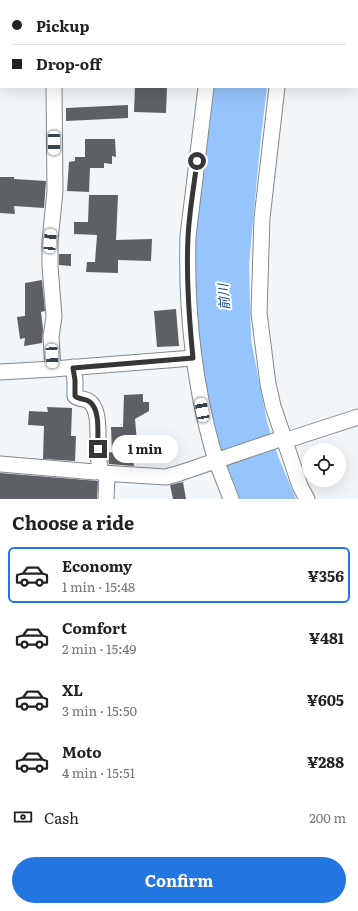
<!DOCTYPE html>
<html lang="en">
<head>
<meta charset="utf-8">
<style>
  :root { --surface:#fff; --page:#f6f6f6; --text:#222; --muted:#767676; --line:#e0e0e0; --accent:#2375e0 }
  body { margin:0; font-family:Literata,"Noto Sans JP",serif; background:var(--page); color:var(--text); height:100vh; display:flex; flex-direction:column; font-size:15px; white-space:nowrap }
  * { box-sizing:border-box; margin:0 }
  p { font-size:13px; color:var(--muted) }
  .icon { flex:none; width:22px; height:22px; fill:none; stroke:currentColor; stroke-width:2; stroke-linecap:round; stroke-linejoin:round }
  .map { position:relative; height:499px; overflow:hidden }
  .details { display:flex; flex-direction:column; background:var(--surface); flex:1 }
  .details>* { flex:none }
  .banner { position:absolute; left:0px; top:0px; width:358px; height:88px; box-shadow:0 4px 16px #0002; display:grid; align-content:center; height:88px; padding:0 12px; background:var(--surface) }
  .fabs { position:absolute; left:302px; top:443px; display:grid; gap:8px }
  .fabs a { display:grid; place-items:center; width:44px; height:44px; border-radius:50%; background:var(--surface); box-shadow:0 4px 16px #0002; font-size:20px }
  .end { position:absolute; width:18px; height:18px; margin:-9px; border:5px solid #343637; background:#fff; box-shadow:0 0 0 2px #fff }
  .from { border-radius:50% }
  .bubble { position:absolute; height:28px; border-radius:14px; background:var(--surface); box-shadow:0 4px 16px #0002; font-size:13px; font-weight:700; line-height:28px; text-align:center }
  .car { position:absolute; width:12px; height:24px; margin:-12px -6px; border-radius:5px; box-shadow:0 0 3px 1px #0007; background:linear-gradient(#fff 24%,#345 0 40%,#fff 0 76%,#345 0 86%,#fff 0) }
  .banner b { display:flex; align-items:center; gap:14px; height:38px; font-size:15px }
  .banner b+b { border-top:1px solid var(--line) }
  .banner i { width:10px; height:10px; background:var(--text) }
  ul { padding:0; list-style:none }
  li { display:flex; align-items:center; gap:12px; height:56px; margin:0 8px 6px; padding:0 4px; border:2px solid transparent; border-radius:6px }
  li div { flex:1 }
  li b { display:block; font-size:15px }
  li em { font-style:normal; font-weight:700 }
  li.on { border-color:var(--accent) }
  li>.icon { width:36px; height:36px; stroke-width:1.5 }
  h2 { padding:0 12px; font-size:18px; line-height:48px }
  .pay { display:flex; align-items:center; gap:10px; height:44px; padding:0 12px; font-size:15px }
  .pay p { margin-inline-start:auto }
  .primary-button { display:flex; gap:8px; margin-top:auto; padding:8px 12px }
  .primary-button a { flex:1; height:46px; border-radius:24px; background:var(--accent); color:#fff; font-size:16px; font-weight:700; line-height:46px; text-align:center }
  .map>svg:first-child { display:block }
  .water { fill:#96c4fc }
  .building { fill:#5d6064 }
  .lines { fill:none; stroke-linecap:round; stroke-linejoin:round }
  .street-casing { stroke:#84888c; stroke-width:17 }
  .street { stroke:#fff; stroke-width:15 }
  .route { stroke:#343637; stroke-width:5 }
  .labels { text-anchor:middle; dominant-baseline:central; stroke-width:4; stroke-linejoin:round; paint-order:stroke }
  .water-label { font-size:13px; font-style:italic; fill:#104b89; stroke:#fff }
</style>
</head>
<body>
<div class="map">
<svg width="358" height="499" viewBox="0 0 358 499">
  <rect width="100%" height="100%" fill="#f1f6fa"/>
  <polygon class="water" points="213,87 267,87 260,146 249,264 251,340 267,422 278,456 296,499 239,499 228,473 213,420 201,366 192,253"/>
  <g class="building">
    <polygon points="135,87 167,87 166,113 134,112"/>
    <polygon points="128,105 128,118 66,121 66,108"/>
    <polygon points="85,139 115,139 116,157 112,156 112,164 104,163 104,168 90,168 89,192 67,191 69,162 75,161 75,157 85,157"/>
    <polygon points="0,177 14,177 14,179 46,181 44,208 14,206 15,214 0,213"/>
    <polygon points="89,195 118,195 116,240 152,239 151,261 118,260 118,273 86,272 87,262 95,262 97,235 74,234 74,222 88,222"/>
    <polygon points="59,254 71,254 71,266 59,265"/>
    <polygon points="42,280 45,311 41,312 43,329 42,343 24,346 25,338 20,339 17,317 25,316 25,283"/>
    <polygon points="176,309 179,346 157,347 154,311"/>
    <polygon points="143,394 143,402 149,402 149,411 135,419 137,442 131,442 134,466 109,464 107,453 112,452 111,427 123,427 124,395"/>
    <polygon points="47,407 72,408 71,436 76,436 75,461 43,459 44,426 28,425 29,411 48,412"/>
    <polygon points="0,473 98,481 97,499 0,499"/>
    <polygon points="183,482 186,499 173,499 170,485"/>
  </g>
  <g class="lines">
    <defs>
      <g id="street">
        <polyline points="105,1 105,0"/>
        <polyline points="216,1 216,0"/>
        <polyline points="288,1 288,0"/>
        <polyline points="0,39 1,39"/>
        <path d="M206,87L188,236C186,307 193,378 212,447C217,465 225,482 231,499"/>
        <polyline points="277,87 262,218 259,313 268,384 273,406 300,486 307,499"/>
        <path d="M73,367L75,380V396C80,400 87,398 91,403C104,417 93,454 102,473L166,477L180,473L283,438"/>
        <polyline points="53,369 51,337 54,317 50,266 50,241 55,191 54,87"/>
        <polyline points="0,372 53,369 193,358"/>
        <polyline points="284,441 358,417"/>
        <polyline points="0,464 95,472 100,471"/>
        <polyline points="106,499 107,474"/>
      </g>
    </defs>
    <use href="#street" class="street-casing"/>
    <use href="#street" class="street"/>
  </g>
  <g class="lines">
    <path class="route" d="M98,449C97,435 101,411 90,402C85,398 79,400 75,396V380L73,368L193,358C189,318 186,278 188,238C189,212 194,187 197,161"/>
  </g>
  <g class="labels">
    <g class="water-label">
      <text transform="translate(223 297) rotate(-95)">前川</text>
    </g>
  </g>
</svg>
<div class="fabs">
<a><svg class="icon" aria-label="locate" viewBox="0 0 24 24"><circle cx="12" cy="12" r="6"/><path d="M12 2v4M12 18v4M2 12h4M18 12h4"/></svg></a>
</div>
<i class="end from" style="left:197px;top:161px"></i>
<i class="end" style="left:98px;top:449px"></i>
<div class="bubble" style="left:112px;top:435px;width:66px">1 min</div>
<i class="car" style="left:54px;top:143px;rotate:180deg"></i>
<i class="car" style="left:50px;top:241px;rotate:5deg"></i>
<i class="car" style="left:52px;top:356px;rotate:177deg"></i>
<i class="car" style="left:202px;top:410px;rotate:350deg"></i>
<div class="banner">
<b><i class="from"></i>Pickup</b>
<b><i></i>Drop-off</b>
</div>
</div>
<section class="details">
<h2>Choose a ride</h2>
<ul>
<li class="on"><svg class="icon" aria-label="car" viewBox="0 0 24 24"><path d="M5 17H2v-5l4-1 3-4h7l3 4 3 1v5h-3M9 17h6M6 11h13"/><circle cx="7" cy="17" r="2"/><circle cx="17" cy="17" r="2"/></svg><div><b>Economy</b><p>1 min · 15:48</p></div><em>¥356</em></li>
<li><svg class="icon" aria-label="car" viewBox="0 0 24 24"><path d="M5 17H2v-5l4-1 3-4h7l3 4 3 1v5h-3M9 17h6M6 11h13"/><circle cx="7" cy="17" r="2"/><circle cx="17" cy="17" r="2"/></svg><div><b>Comfort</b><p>2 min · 15:49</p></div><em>¥481</em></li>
<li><svg class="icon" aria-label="car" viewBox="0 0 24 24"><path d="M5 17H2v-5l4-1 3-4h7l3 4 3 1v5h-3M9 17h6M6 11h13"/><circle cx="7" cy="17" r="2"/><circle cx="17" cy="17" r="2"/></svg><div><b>XL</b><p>3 min · 15:50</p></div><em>¥605</em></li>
<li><svg class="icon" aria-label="car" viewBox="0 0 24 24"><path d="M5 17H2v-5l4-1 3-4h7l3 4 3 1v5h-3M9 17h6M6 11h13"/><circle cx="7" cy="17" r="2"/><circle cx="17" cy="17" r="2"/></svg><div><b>Moto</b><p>4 min · 15:51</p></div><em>¥288</em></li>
</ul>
<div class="pay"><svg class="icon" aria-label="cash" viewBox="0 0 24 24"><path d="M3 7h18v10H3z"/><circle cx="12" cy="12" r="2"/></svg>Cash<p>200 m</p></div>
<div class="primary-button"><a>Confirm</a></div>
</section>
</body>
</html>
